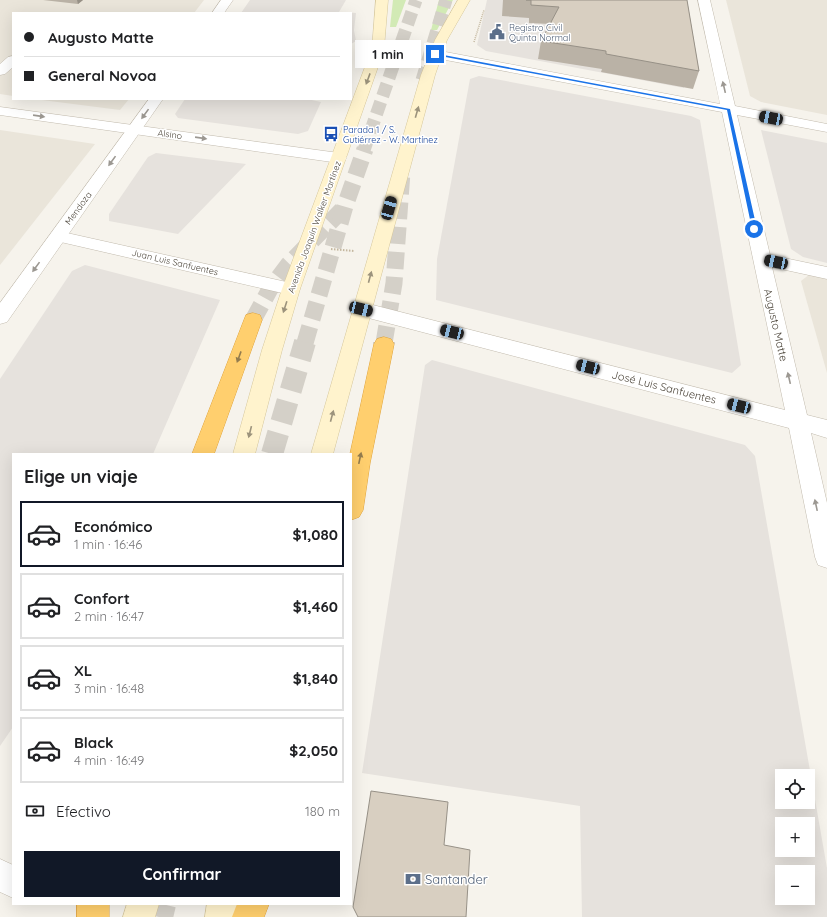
<!DOCTYPE html>
<html lang="es">
<head>
<meta charset="utf-8">
<style>
  :root { --surface:#fff; --page:#f6f6f6; --text:#202124; --muted:#757577; --line:#e0e0e0; --accent:#111827 }
  body { margin:0; font-family:Quicksand,sans-serif; background:var(--page); color:var(--text); height:100vh; display:flex; flex-direction:column; font-size:15px; white-space:nowrap }
  * { box-sizing:border-box; margin:0 }
  p { font-size:13px; color:var(--muted) }
  .icon { flex:none; width:22px; height:22px; fill:none; stroke:currentColor; stroke-width:2; stroke-linecap:round; stroke-linejoin:round }
  .map { position:relative; flex:1; overflow:hidden }
  .side { position:absolute; left:12px; top:453px; width:340px; height:452px; display:flex; flex-direction:column; background:var(--surface); border-radius:0px; box-shadow:0 4px 16px #0002 }
  .side>* { flex:none }
  .guide { position:absolute; left:12px; top:12px; width:340px; height:88px; border-radius:0px; box-shadow:0 4px 16px #0002; display:grid; align-content:center; height:88px; padding:0 12px; background:var(--surface) }
  .tools { position:absolute; left:775px; top:769px; display:grid; gap:8px }
  .tools a { display:grid; place-items:center; width:40px; height:40px; border-radius:0px; background:var(--surface); box-shadow:0 4px 16px #0002; font-size:20px }
  .end { position:absolute; width:18px; height:18px; margin:-9px; border:5px solid #1a73e8; background:#fff; box-shadow:0 0 0 2px #fff }
  .from { border-radius:50% }
  .bubble { position:absolute; height:28px; border-radius:0px; background:var(--surface); box-shadow:0 4px 16px #0002; font-size:13px; font-weight:800; line-height:28px; text-align:center }
  .car { position:absolute; width:12px; height:24px; margin:-12px -6px; border-radius:5px; box-shadow:0 0 3px 1px #0007; background:linear-gradient(#222 24%,#8ab4d8 0 40%,#222 0 76%,#8ab4d8 0 86%,#222 0) }
  .guide b { display:flex; align-items:center; gap:14px; height:38px; font-size:15px }
  .guide b+b { border-top:1px solid var(--line) }
  .guide i { width:10px; height:10px; background:var(--text) }
  ul { padding:0; list-style:none }
  li { display:flex; align-items:center; gap:12px; height:66px; margin:0 8px 6px; padding:0 4px; border:2px solid var(--line); border-radius:0px }
  li div { flex:1 }
  li b { display:block; font-size:15px }
  li em { font-style:normal; font-weight:800 }
  li.on { border-color:var(--accent) }
  li>.icon { width:36px; height:36px; stroke-width:1.5 }
  h2 { padding:0 12px; font-size:18px; line-height:48px }
  .pay { display:flex; align-items:center; gap:10px; height:44px; padding:0 12px; font-size:15px }
  .pay p { margin-inline-start:auto }
  .cta { display:flex; gap:8px; margin-top:auto; padding:8px 12px }
  .cta a { flex:1; height:46px; border-radius:0px; background:var(--accent); color:#fff; font-size:16px; font-weight:800; line-height:46px; text-align:center }
  .map>svg:first-child { display:block }
  .residential { fill:#eae5da }
  .industrial { fill:#e6e2dd; fill-rule:evenodd }
  .green { fill:#d2eab5 }
  .lines { fill:none; stroke-linecap:round; stroke-linejoin:round }
  .motorway-tunnel-far3 { stroke:#d4d0c8; stroke-width:13; stroke-dasharray:13 6; stroke-linecap:butt }
  .motorway-tunnel-far2 { stroke:#d4d0c8; stroke-width:17; stroke-dasharray:17 8; stroke-linecap:butt }
  .motorway-tunnel-far1 { stroke:#d4d0c8; stroke-width:22; stroke-dasharray:22 11; stroke-linecap:butt }
  .motorway-tunnel { stroke:#d4d0c8; stroke-width:28; stroke-dasharray:28 14; stroke-linecap:butt }
  .minor-casing { stroke:#c2bbae; stroke-width:1 }
  .tertiary-casing { stroke:#c2bbae; stroke-width:1 }
  .secondary-casing { stroke:#d6c79b; stroke-width:1 }
  .motorway-casing { stroke:#e0a43c; stroke-width:1 }
  .path-far1 { stroke:#c4b79f; stroke-width:1.5; stroke-dasharray:1 1; stroke-linecap:butt }
  .path { stroke:#c4b79f; stroke-width:2; stroke-dasharray:1.5 1.5; stroke-linecap:butt }
  .minor { fill:#fff; fill-rule:evenodd }
  .tertiary { fill:#fff; fill-rule:evenodd }
  .secondary { fill:#fff3cd; fill-rule:evenodd }
  .motorway { fill:#ffcf6e; fill-rule:evenodd }
  .wall { fill:#bab2a6 }
  .shaded-wall { fill:#979187 }
  .building { fill:#d8cfc1; stroke:#979187 }
  .oneway { fill:#9c937c }
  .oneway2 { fill:#9c9892 }
  .oneway3 { fill:#937c4e }
  .route { fill:#1a73e8 }
  .labels { text-anchor:middle; dominant-baseline:central; stroke-width:3; stroke-linejoin:round; paint-order:stroke }
  .far-service-label { font-size:9px; fill:#4e5e75; stroke:#fff; text-anchor:start }
  .far-transit-label { font-size:9px; fill:#164399; stroke:#fff; text-anchor:start }
  .far-street-label { font-size:9px; fill:#4b4439; stroke:#fff }
  .street-label { font-size:11px; fill:#4b4439; stroke:#fff }
  .near-service-label { font-size:13px; fill:#4e5e75; stroke:#fff; text-anchor:start }
</style>
</head>
<body>
<div class="map">
<svg width="827" height="917" viewBox="0 0 827 917">
  <rect width="100%" height="100%" fill="#f6f3ec"/>
  <g class="residential">
    <polygon points="0,0 204,0 194,13 13,13 13,96 0,94"/>
    <polygon points="726,0 827,0 827,115 761,102 750,96"/>
    <polygon points="34,99 129,99 120,110"/>
    <polygon points="0,130 95,144 0,265"/>
    <polygon points="810,274 827,278 827,373 801,281"/>
  </g>
  <g class="industrial">
    <polygon points="250,0 346,0 339,12 356,13 354,30 356,41 351,44 351,13 241,13"/>
    <polygon points="487,0 679,0 684,88 486,51 477,45"/>
    <polygon points="479,76 691,116 700,120 741,365 732,373 436,300 437,259 470,79"/>
    <polygon points="185,99 307,99 321,102 308,131 298,134 178,118 175,114"/>
    <polygon points="761,130 827,143 827,263 803,257 791,249"/>
    <polygon points="156,153 246,164 178,234 109,221 109,214 148,157"/>
    <polygon points="85,265 220,300 153,454 13,454 13,727 0,746 0,379 72,271"/>
    <path d="M432,360L745,445L755,456L827,868V917H582L580,806L362,773L425,365ZM782,776H808V802H782ZM782,824H808V850H782ZM782,872H808V898H782Z"/>
  </g>
  <g class="green">
    <polygon points="393,0 406,0 396,27 390,27"/>
    <polygon points="439,0 453,0 437,30 431,30"/>
  </g>
  <g class="lines">
    <g class="motorway-tunnel-far3">
      <polyline points="422,80 446,0"/>
      <polyline points="364,150 416,0"/>
    </g>
    <g class="motorway-tunnel-far2">
      <polyline points="253,320 270,289 288,265 342,210"/>
      <polyline points="305,343 345,206 365,149"/>
      <polyline points="384,343 394,283 402,172"/>
    </g>
    <g class="motorway-tunnel-far1">
      <polyline points="384,344 384,342"/>
      <polyline points="272,454 305,342"/>
    </g>
    <polyline class="motorway-tunnel" points="159,917 162,904"/>
    <defs>
      <g id="minor">
        <polygon points="698,0 710,0 735,106 827,124 827,132 737,115 770,255 827,267 827,279 772,267 807,415 827,420 827,438 811,433 827,503 827,568 818,565 815,557 789,428 361,316 354,314 352,309 354,304 361,302 785,410 722,112 435,58 430,57 429,54 430,51 435,50 720,104"/>
        <polygon points="13,56 13,67 5,74 0,75 0,64 8,57"/>
        <polygon points="0,107 339,153 344,155 347,158 344,161 339,163 0,115"/>
        <polygon points="58,231 291,283 297,285 300,289 297,293 291,295 52,240 50,236 52,232"/>
        <polygon points="0,859 13,865 13,898 0,892"/>
      </g>
      <g id="tertiary">
        <polygon points="221,0 233,0 224,13 212,13"/>
        <polygon points="149,99 163,99 7,322 0,324 0,303"/>
      </g>
      <g id="secondary">
        <polygon points="376,0 388,0 384,48 379,64 300,289 282,350 255,454 233,454 262,350 282,289 372,48"/>
        <polygon points="458,0 470,0 447,40 435,75 333,454 311,454 421,75 435,40"/>
        <polygon points="127,904 159,904 155,917 123,917"/>
        <polygon points="207,904 239,904 237,917 205,917"/>
      </g>
      <g id="motorway">
        <polygon points="253,313 260,315 262,320 214,454 192,454 244,320 246,315"/>
        <polygon points="384,337 391,339 394,344 370,463 363,510 359,517 351,520 350,454 374,344 377,339"/>
        <rect x="77" y="904" width="32" height="13"/>
        <polygon points="237,904 269,904 264,917 232,917"/>
      </g>
    </defs>
    <use href="#minor" class="minor-casing"/>
    <use href="#tertiary" class="tertiary-casing"/>
    <use href="#secondary" class="secondary-casing"/>
    <use href="#motorway" class="motorway-casing"/>
    <polyline class="path-far1" points="474,42 484,10"/>
    <polyline class="path" points="331,249 354,251"/>
    <use href="#minor" class="minor"/>
    <use href="#tertiary" class="tertiary"/>
    <use href="#secondary" class="secondary"/>
    <use href="#motorway" class="motorway"/>
  </g>
  <g class="wall">
    <polygon points="43,0 83,0 78,4"/>
    <polygon points="503,0 687,0 699,71 693,89 601,72 602,69 538,59 541,41 550,24 529,23 529,18 502,16"/>
  </g>
  <polygon class="shaded-wall" points="77,0 83,0 78,4"/>
  <g class="building">
    <polygon points="526,0 687,0 699,71 606,54 606,51 541,41 559,7 531,5 531,0"/>
    <polygon points="371,791 448,802 444,845 470,850 466,917 358,917 353,907"/>
  </g>
  <defs><path id="oneway-solid" d="M-6-.8H1V-3.2L6.5 0L1 3.2V.8H-6Z"/></defs>
  <g class="oneway">
    <use href="#oneway-solid" transform="translate(368 79) rotate(110)"/>
    <use href="#oneway-solid" transform="translate(417 112) rotate(-74)"/>
    <use href="#oneway-solid" transform="translate(370 277) rotate(-75)"/>
    <use href="#oneway-solid" transform="translate(285 307) rotate(108)"/>
    <use href="#oneway-solid" transform="translate(332 416) rotate(-75)"/>
    <use href="#oneway-solid" transform="translate(250 432) rotate(104)"/>
  </g>
  <g class="oneway2">
    <use href="#oneway-solid" transform="translate(724 87) rotate(-103)"/>
    <use href="#oneway-solid" transform="translate(145 114) rotate(126)"/>
    <use href="#oneway-solid" transform="translate(39 116) rotate(8)"/>
    <use href="#oneway-solid" transform="translate(201 138) rotate(8)"/>
    <use href="#oneway-solid" transform="translate(112 161) rotate(126)"/>
    <use href="#oneway-solid" transform="translate(36 267) rotate(126)"/>
    <use href="#oneway-solid" transform="translate(789 378) rotate(-103)"/>
    <use href="#oneway-solid" transform="translate(816 505) rotate(-102)"/>
  </g>
  <g class="oneway3">
    <use href="#oneway-solid" transform="translate(239 357) rotate(110)"/>
    <use href="#oneway-solid" transform="translate(360 458) rotate(-78)"/>
  </g>
  <polygon class="route" points="433,53 730,109 757,229 754,231 752,229 727,110 435,55"/>
  <defs>
    <symbol id="civic-bare" viewBox="-9 -9 18 18"><path d="M-.6-6.5H3V-4.5H.6V-3L4-1V1h2V6H-6V1h2V-1L-.6-3ZM-1.2 2.5V6h2.4V2.5Z" fill="#5c6f8a" stroke="#fff" stroke-width="2.5" paint-order="stroke"/></symbol>
    <symbol id="bus-bare" viewBox="-9 -9 18 18"><path d="M-5-6H5V4H4V6H2V4H-2V6H-4V4H-5ZM-3.5-4V0h7V-4ZM-3.5 1.2v1.5H-2V1.2ZM2 1.2v1.5H3.5V1.2Z" fill="#1a4fb4" stroke="#fff" stroke-width="2.5" paint-order="stroke"/></symbol>
    <symbol id="bank-bare" viewBox="-9 -9 18 18"><path d="M-6-4H6V4H-6ZM0-2.3a2.3 2.3 0 1 0 0 4.6a2.3 2.3 0 1 0 0-4.6Z" fill="#5c6f8a" stroke="#fff" stroke-width="2.5" paint-order="stroke"/></symbol>
  </defs>
  <g fill-rule="evenodd">
    <use href="#civic-bare" x="486" y="21" width="22" height="22"/>
    <use href="#bus-bare" x="320" y="123" width="22" height="22"/>
    <use href="#bank-bare" x="402" y="868" width="22" height="22"/>
  </g>
  <g class="labels">
    <g class="far-service-label">
      <text x="509" y="27">Registro Civil<tspan x="509" dy="10">Quinta Normal</tspan></text>
    </g>
    <g class="far-transit-label">
      <text x="343" y="129">Parada 1 / S.<tspan x="343" dy="10">Gutiérrez - W. Martínez</tspan></text>
    </g>
    <g class="far-street-label">
      <text transform="translate(170 134) rotate(8)">Alsino</text>
      <text transform="translate(78 208) rotate(-54)">Mendoza</text>
      <text transform="translate(314 227) rotate(-70)">Avenida Joaquín Walker Martínez</text>
      <text transform="translate(175 262) rotate(13)">Juan Luis Sanfuentes</text>
    </g>
    <g class="street-label">
      <text transform="translate(776 325) rotate(77)">Augusto Matte</text>
      <text transform="translate(664 387) rotate(14)">José Luis Sanfuentes</text>
    </g>
    <g class="near-service-label">
      <text x="425" y="879">Santander</text>
    </g>
  </g>
</svg>
<div class="tools">
<a><svg class="icon" aria-label="locate" viewBox="0 0 24 24"><circle cx="12" cy="12" r="6"/><path d="M12 2v4M12 18v4M2 12h4M18 12h4"/></svg></a>
<a>+</a>
<a>−</a>
</div>
<i class="end from" style="left:754px;top:229px"></i>
<i class="end" style="left:435px;top:54px"></i>
<div class="bubble" style="left:355px;top:40px;width:66px">1 min</div>
<i class="car" style="left:771px;top:118px;rotate:281deg"></i>
<i class="car" style="left:389px;top:208px;rotate:16deg"></i>
<i class="car" style="left:776px;top:262px;rotate:282deg"></i>
<i class="car" style="left:361px;top:309px;rotate:104deg"></i>
<i class="car" style="left:452px;top:332px;rotate:284deg"></i>
<i class="car" style="left:588px;top:367px;rotate:284deg"></i>
<i class="car" style="left:739px;top:406px;rotate:284deg"></i>
<div class="guide">
<b><i class="from"></i>Augusto Matte</b>
<b><i></i>General Novoa</b>
</div>
<section class="side">
<h2>Elige un viaje</h2>
<ul>
<li class="on"><svg class="icon" aria-label="car" viewBox="0 0 24 24"><path d="M5 17H2v-5l4-1 3-4h7l3 4 3 1v5h-3M9 17h6M6 11h13"/><circle cx="7" cy="17" r="2"/><circle cx="17" cy="17" r="2"/></svg><div><b>Económico</b><p>1 min · 16:46</p></div><em>$1,080</em></li>
<li><svg class="icon" aria-label="car" viewBox="0 0 24 24"><path d="M5 17H2v-5l4-1 3-4h7l3 4 3 1v5h-3M9 17h6M6 11h13"/><circle cx="7" cy="17" r="2"/><circle cx="17" cy="17" r="2"/></svg><div><b>Confort</b><p>2 min · 16:47</p></div><em>$1,460</em></li>
<li><svg class="icon" aria-label="car" viewBox="0 0 24 24"><path d="M5 17H2v-5l4-1 3-4h7l3 4 3 1v5h-3M9 17h6M6 11h13"/><circle cx="7" cy="17" r="2"/><circle cx="17" cy="17" r="2"/></svg><div><b>XL</b><p>3 min · 16:48</p></div><em>$1,840</em></li>
<li><svg class="icon" aria-label="car" viewBox="0 0 24 24"><path d="M5 17H2v-5l4-1 3-4h7l3 4 3 1v5h-3M9 17h6M6 11h13"/><circle cx="7" cy="17" r="2"/><circle cx="17" cy="17" r="2"/></svg><div><b>Black</b><p>4 min · 16:49</p></div><em>$2,050</em></li>
</ul>
<div class="pay"><svg class="icon" aria-label="cash" viewBox="0 0 24 24"><path d="M3 7h18v10H3z"/><circle cx="12" cy="12" r="2"/></svg>Efectivo<p>180 m</p></div>
<div class="cta"><a>Confirmar</a></div>
</section>
</div>
</body>
</html>
